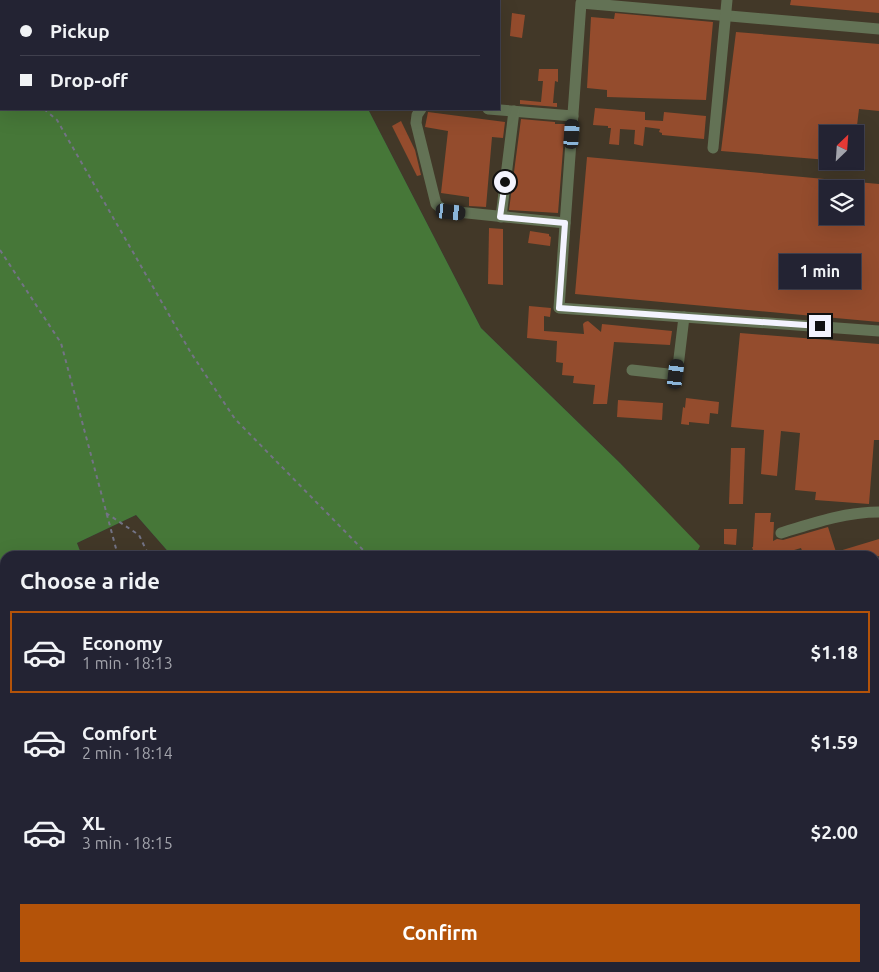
<!DOCTYPE html>
<html lang="en">
<head>
<meta charset="utf-8">
<style>
  :root { --surface:#232333; --page:#2f2f3f; --text:#f1f3f6; --muted:#a3a4ac; --line:#40404e; --accent:#b45309 }
  body { margin:0; font-family:Ubuntu,sans-serif; background:var(--page); color:var(--text); height:100vh; display:flex; flex-direction:column; font-size:19px; white-space:nowrap }
  * { box-sizing:border-box; margin:0 }
  p { font-size:16px; color:var(--muted) }
  .icon { flex:none; width:28px; height:28px; fill:none; stroke:currentColor; stroke-width:2; stroke-linecap:round; stroke-linejoin:round }
  .map { position:relative; flex:1; overflow:hidden }
  .side { position:absolute; left:0px; top:551px; width:880px; height:421px; display:flex; flex-direction:column; background:var(--surface); border-radius:15px 15px 0 0; box-shadow:0 5px 20px #0002,0 0 0 1px var(--line) }
  .side>* { flex:none }
  .hud { position:absolute; left:0px; top:0px; width:500px; height:110px; box-shadow:0 5px 20px #0002,0 0 0 1px var(--line); display:grid; align-content:center; height:110px; padding:0 20px; background:var(--surface) }
  .needle { width:32px; rotate:25deg }
  .tools { position:absolute; left:819px; top:125px; display:grid; gap:10px }
  .tools a { display:grid; place-items:center; width:45px; height:45px; border-radius:0px; background:var(--surface); box-shadow:0 5px 20px #0002,0 0 0 1px var(--line); font-size:25px }
  .end { position:absolute; width:22px; height:22px; margin:-11px; border:6px solid #f3f3fe; background:#111; box-shadow:0 0 0 2px #111 }
  .from { border-radius:50% }
  .bubble { position:absolute; height:35px; border-radius:0px; background:var(--surface); box-shadow:0 5px 20px #0002,0 0 0 1px var(--line); font-size:16px; font-weight:600; line-height:35px; text-align:center }
  .car { position:absolute; width:15px; height:30px; margin:-15px -8px; border-radius:6px; box-shadow:0 0 4px 1px #0007; background:linear-gradient(#222 24%,#8ab4d8 0 40%,#222 0 76%,#8ab4d8 0 86%,#222 0) }
  .hud b { display:flex; align-items:center; gap:18px; height:48px; font-size:19px }
  .hud b+b { border-top:1px solid var(--line) }
  .hud i { width:12px; height:12px; background:var(--text) }
  ul { padding:0; list-style:none }
  li { display:flex; align-items:center; gap:15px; height:82px; margin:0 10px 8px; padding:0 10px; border:2px solid transparent; border-radius:0px }
  li div { flex:1 }
  li b { display:block; font-size:19px }
  li em { font-style:normal; font-weight:600 }
  li.on { border-color:var(--accent) }
  li>.icon { width:45px; height:45px; stroke-width:1.5 }
  h2 { padding:0 20px; font-size:22px; line-height:60px }
  .button { display:flex; gap:10px; margin-top:auto; padding:10px 20px }
  .button a { flex:1; height:58px; border-radius:0px; background:var(--accent); color:#fff; font-size:20px; font-weight:600; line-height:58px; text-align:center }
  .map>svg:first-child { display:block }
  .industrial { fill:#423828; fill-rule:evenodd }
  .forest { fill:#467738 }
  .lines { fill:none; stroke-linecap:round; stroke-linejoin:round }
  .stream { stroke:#18719e; stroke-width:2.5 }
  .building { fill:#944c2d; fill-rule:evenodd }
  .path { stroke:#737385; stroke-width:2; stroke-dasharray:4 4; stroke-linecap:butt }
  .minor { stroke:#637255; stroke-width:11 }
  .route { stroke:#f3f3fe; stroke-width:6 }
</style>
</head>
<body>
<div class="map">
<svg width="879" height="972" viewBox="0 0 879 972">
  <rect width="100%" height="100%" fill="#2f2f44"/>
  <g class="industrial">
    <path d="M497,0H879V972H284L281,968H875V556H695L699,546L620,463L481,328L368,109H499V1ZM828,134H855V161H828ZM828,189H855V216H828Z"/>
    <polygon points="136,515 172,556 82,556 77,543"/>
  </g>
  <polygon class="forest" points="0,0 272,0 271,1 1,1 1,109 368,109 481,328 620,463 700,546 695,556 172,556 136,515 77,543 82,556 5,556 5,968 281,968 284,972 0,972"/>
  <g class="lines">
    <polyline class="stream" points="0,880 5,881"/>
  </g>
  <g class="building">
    <polygon points="791,0 879,0 879,13 790,5"/>
    <polygon points="512,13 525,15 522,38 510,36"/>
    <polygon points="615,13 713,22 706,100 607,97 607,90 587,88 591,17 614,19"/>
    <polygon points="736,32 879,44 879,111 859,109 856,134 828,134 828,160 721,151"/>
    <polygon points="539,69 558,69 558,82 555,81 553,103 557,103 557,107 520,104 520,100 541,102 543,81 538,81"/>
    <polygon points="595,108 645,112 645,120 663,121 664,112 706,116 704,139 662,135 662,133 659,132 660,129 645,127 643,146 634,144 635,130 620,129 619,145 609,144 611,128 608,128 608,126 593,125"/>
    <polygon points="428,112 505,122 503,138 492,137 486,207 469,206 469,197 441,193 448,131 425,127"/>
    <polygon points="521,119 555,122 555,124 565,124 558,213 509,210"/>
    <polygon points="401,121 415,150 421,175 417,176 392,126"/>
    <path d="M587,157L879,184V322L575,294ZM828,189H855V216H828Z"/>
    <polygon points="489,228 503,229 503,285 488,284"/>
    <polygon points="530,231 549,234 549,236 551,237 550,246 528,243"/>
    <polygon points="529,306 551,308 550,317 544,316 544,331 584,334 583,324 585,322 588,321 601,332 602,324 672,331 670,345 614,342 607,404 593,404 595,385 573,383 574,376 562,375 563,363 556,362 557,341 527,338"/>
    <polygon points="740,333 879,344 879,440 874,440 869,504 815,500 816,492 795,490 800,433 781,431 777,476 761,474 764,430 731,427"/>
    <polygon points="686,398 719,402 718,414 710,413 709,424 689,422 689,425 681,424 683,407 685,408"/>
    <polygon points="618,400 663,403 662,420 617,417"/>
    <polygon points="731,448 745,448 743,504 729,504"/>
    <polygon points="755,513 771,513 770,522 774,522 773,541 777,539 783,540 828,527 836,552 879,539 879,556 804,556 801,548 774,556 755,556 752,547 753,547"/>
    <polygon points="724,529 737,529 736,545 724,544"/>
  </g>
  <g class="lines">
    <g class="path">
      <polyline points="0,40 1,41"/>
      <polyline points="44,109 57,120 191,353 235,419 369,556"/>
      <polyline points="0,250 61,343 118,556"/>
      <polyline points="106,513 139,535 149,556"/>
      <polyline points="0,795 5,802"/>
      <polyline points="0,840 5,837"/>
      <polyline points="0,898 5,898"/>
      <polyline points="196,968 199,972"/>
      <polyline points="438,968 447,972"/>
      <polyline points="420,972 424,968"/>
      <polyline points="497,972 499,968"/>
    </g>
    <g class="minor">
      <polyline points="879,29 581,3 559,308 879,331"/>
      <polyline points="421,109 417,115 416,123 436,204 442,209 448,211 565,223"/>
      <polyline points="488,109 573,116"/>
      <polyline points="713,148 727,0"/>
      <polyline points="501,217 514,111"/>
      <polyline points="632,370 677,375 684,317"/>
      <path d="M781,533C813,523 845,512 879,512"/>
      <polyline points="875,575 879,574"/>
      <polyline points="875,608 879,607"/>
      <polyline points="875,633 879,646"/>
      <polyline points="875,800 879,798"/>
      <polyline points="372,968 375,972"/>
      <polyline points="630,972 632,968"/>
      <polyline points="826,972 839,968"/>
    </g>
  </g>
  <g class="lines">
    <polyline class="route" points="505,182 500,217 565,223 559,308 820,326"/>
  </g>
</svg>
<div class="tools">
<a><svg class="needle" viewBox="-14 -14 28 28"><path d="M0-13l5 13h-10z" fill="#e53935"/><path d="M0 13l5-13h-10z" fill="#a3a4ac"/></svg></a>
<a><svg class="icon" aria-label="layers" viewBox="0 0 24 24"><path d="M12 4l9 5-9 5-9-5zM3 14l9 5 9-5"/></svg></a>
</div>
<i class="end from" style="left:505px;top:182px"></i>
<i class="end" style="left:820px;top:326px"></i>
<div class="bubble" style="left:779px;top:254px;width:82px">1 min</div>
<i class="car" style="left:572px;top:134px;rotate:4deg"></i>
<i class="car" style="left:451px;top:212px;rotate:96deg"></i>
<i class="car" style="left:676px;top:374px;rotate:7deg"></i>
<div class="hud">
<b><i class="from"></i>Pickup</b>
<b><i></i>Drop-off</b>
</div>
<section class="side">
<h2>Choose a ride</h2>
<ul>
<li class="on"><svg class="icon" aria-label="car" viewBox="0 0 24 24"><path d="M5 17H2v-5l4-1 3-4h7l3 4 3 1v5h-3M9 17h6M6 11h13"/><circle cx="7" cy="17" r="2"/><circle cx="17" cy="17" r="2"/></svg><div><b>Economy</b><p>1 min · 18:13</p></div><em>$1.18</em></li>
<li><svg class="icon" aria-label="car" viewBox="0 0 24 24"><path d="M5 17H2v-5l4-1 3-4h7l3 4 3 1v5h-3M9 17h6M6 11h13"/><circle cx="7" cy="17" r="2"/><circle cx="17" cy="17" r="2"/></svg><div><b>Comfort</b><p>2 min · 18:14</p></div><em>$1.59</em></li>
<li><svg class="icon" aria-label="car" viewBox="0 0 24 24"><path d="M5 17H2v-5l4-1 3-4h7l3 4 3 1v5h-3M9 17h6M6 11h13"/><circle cx="7" cy="17" r="2"/><circle cx="17" cy="17" r="2"/></svg><div><b>XL</b><p>3 min · 18:15</p></div><em>$2.00</em></li>
</ul>
<div class="button"><a>Confirm</a></div>
</section>
</div>
</body>
</html>
